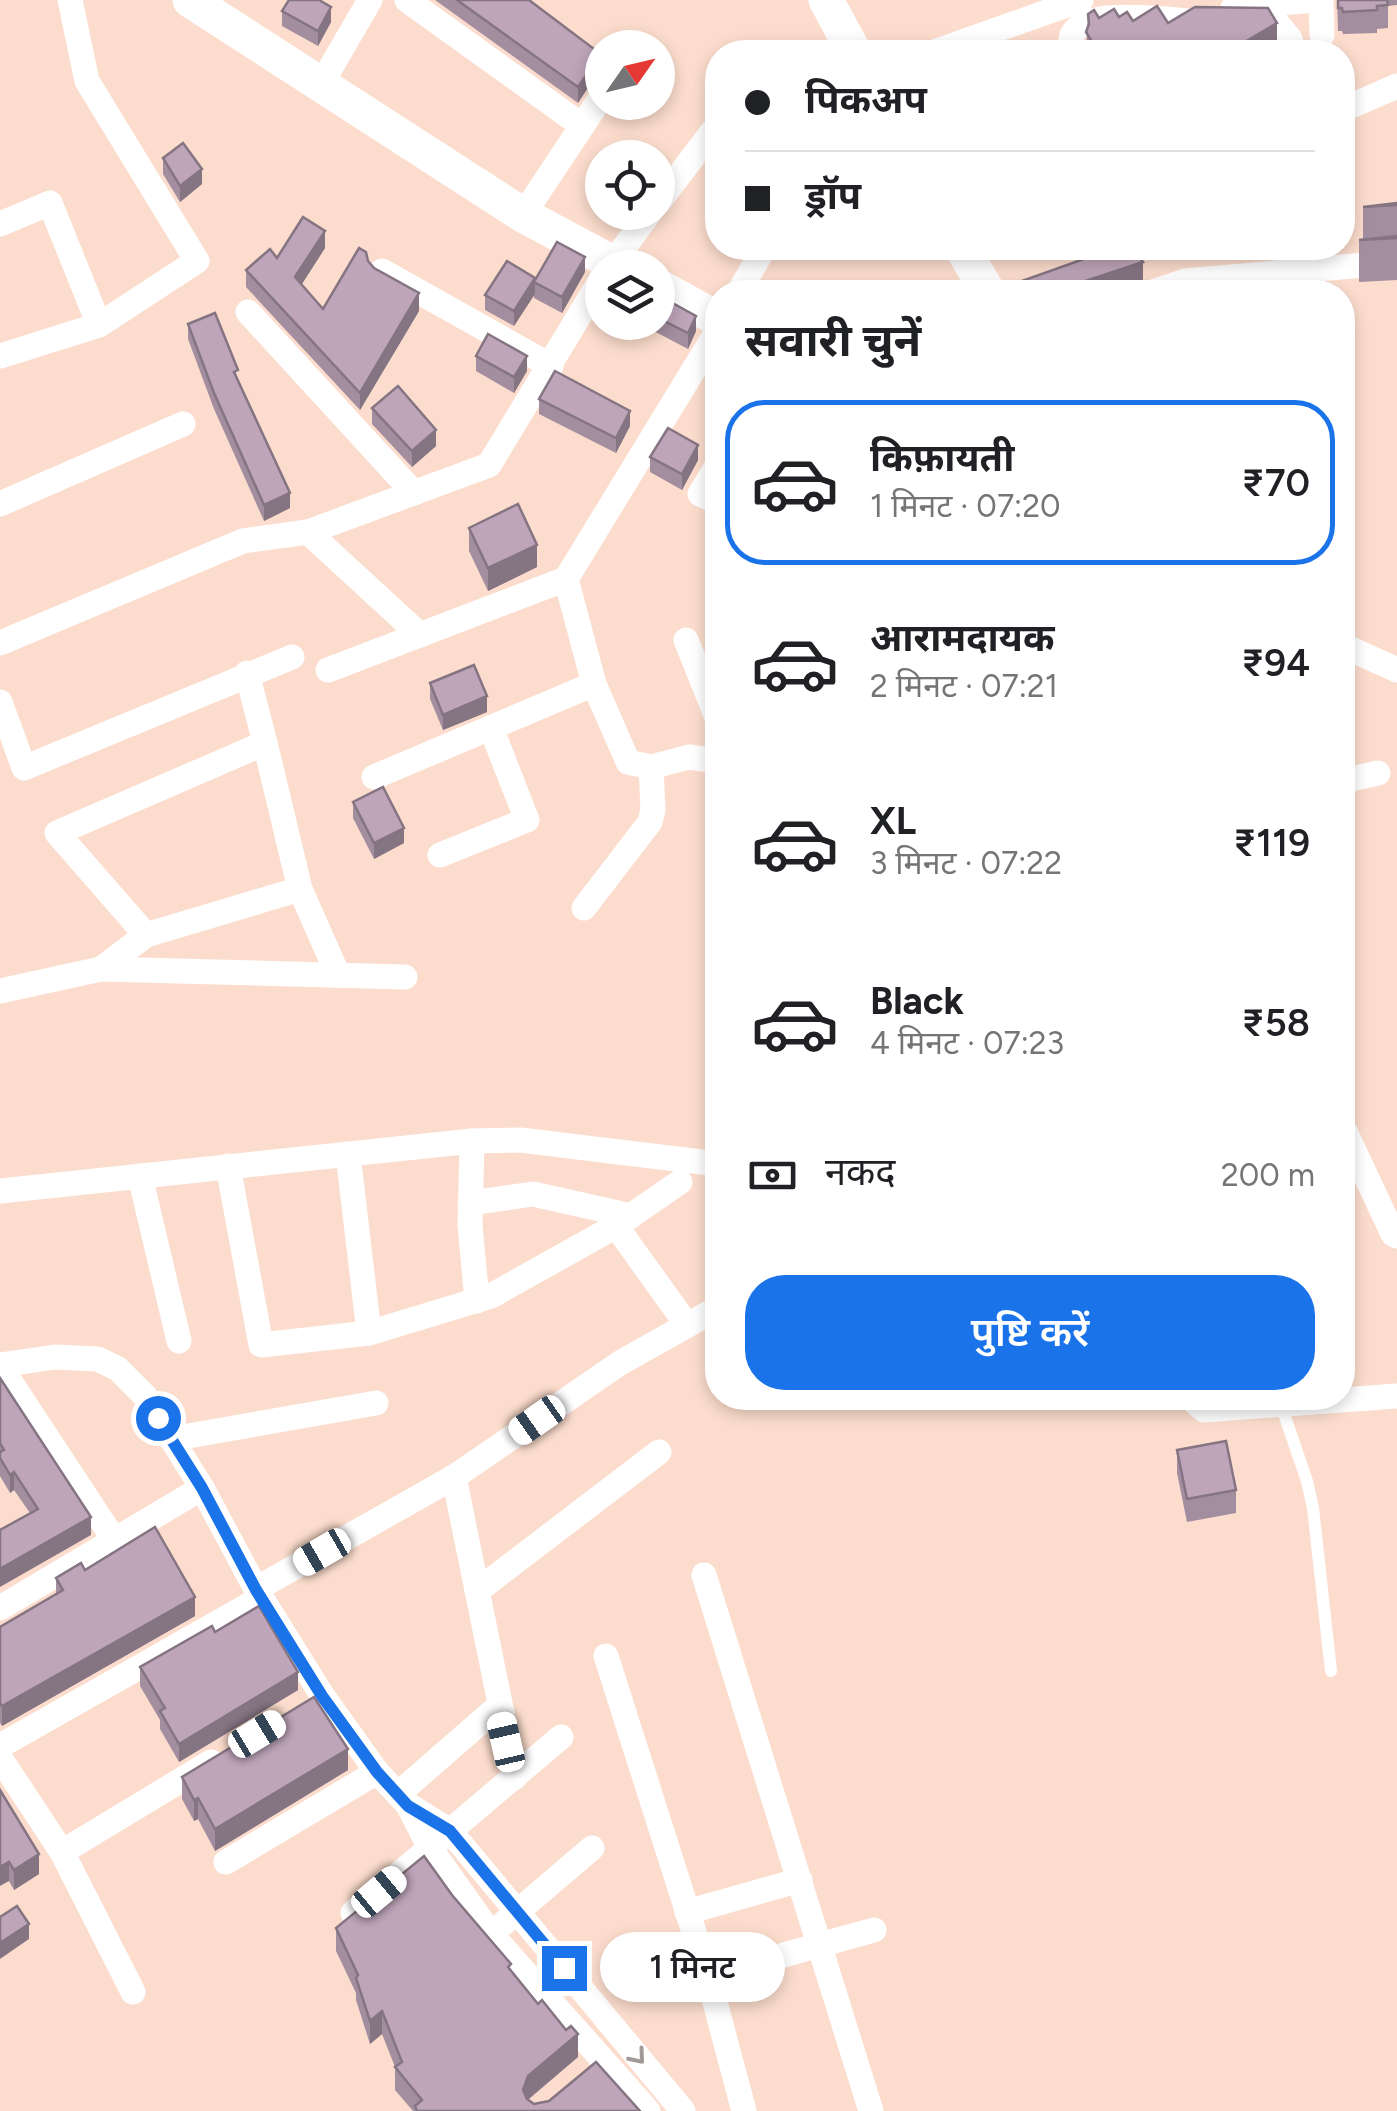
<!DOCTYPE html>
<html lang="hi">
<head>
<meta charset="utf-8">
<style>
  :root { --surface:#fff; --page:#f6f6f6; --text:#202124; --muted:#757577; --line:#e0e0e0; --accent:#1a73e8 }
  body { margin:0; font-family:Figtree,"Noto Sans Devanagari",sans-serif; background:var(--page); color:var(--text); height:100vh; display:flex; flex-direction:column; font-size:38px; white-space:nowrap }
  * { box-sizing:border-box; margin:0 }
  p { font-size:32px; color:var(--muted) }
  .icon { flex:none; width:55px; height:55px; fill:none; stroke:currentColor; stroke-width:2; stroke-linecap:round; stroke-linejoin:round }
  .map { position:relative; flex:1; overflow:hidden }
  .side { position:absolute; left:705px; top:280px; width:650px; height:1130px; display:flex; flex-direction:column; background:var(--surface); border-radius:40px; box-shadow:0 5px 15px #0003 }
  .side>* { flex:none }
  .guide { position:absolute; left:705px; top:40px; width:650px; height:220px; border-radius:40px; box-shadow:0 5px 15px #0003; display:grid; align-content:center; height:220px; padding:0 40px; background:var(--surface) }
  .needle { width:65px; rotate:56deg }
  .controls { position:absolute; left:585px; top:30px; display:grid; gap:20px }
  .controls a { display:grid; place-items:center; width:90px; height:90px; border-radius:50%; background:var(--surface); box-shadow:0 5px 15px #0003; font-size:50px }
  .end { position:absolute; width:45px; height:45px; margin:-22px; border:12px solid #1a73e8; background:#fff; box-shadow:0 0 0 5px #fff }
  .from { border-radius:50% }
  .bubble { position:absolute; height:70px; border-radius:35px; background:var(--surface); box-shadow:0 5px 15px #0003; font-size:32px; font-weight:600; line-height:70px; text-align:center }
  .car { position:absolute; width:30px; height:60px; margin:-30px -15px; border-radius:12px; box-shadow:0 0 8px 2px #0007; background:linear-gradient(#fff 24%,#345 0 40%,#fff 0 76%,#345 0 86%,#fff 0) }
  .guide b { display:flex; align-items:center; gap:35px; height:95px; font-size:38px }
  .guide b+b { border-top:2px solid var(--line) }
  .guide i { width:25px; height:25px; background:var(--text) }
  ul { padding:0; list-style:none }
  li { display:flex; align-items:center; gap:30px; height:165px; margin:0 20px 15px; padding:0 20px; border:5px solid transparent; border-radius:40px }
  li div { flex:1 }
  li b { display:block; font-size:38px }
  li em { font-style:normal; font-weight:600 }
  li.current { border-color:var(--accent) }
  li>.icon { width:90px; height:90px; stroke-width:1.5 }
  h2 { padding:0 40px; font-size:45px; line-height:120px }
  .pay { display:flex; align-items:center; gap:25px; height:110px; padding:0 40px; font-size:38px }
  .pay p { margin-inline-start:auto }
  .button { display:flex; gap:20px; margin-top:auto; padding:20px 40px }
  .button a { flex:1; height:115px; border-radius:40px; background:var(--accent); color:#fff; font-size:40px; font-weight:600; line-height:115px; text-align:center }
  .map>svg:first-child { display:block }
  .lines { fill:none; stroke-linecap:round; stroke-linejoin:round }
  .lane { stroke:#fff; stroke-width:12 }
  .street { stroke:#fff; stroke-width:25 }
  .secondary { stroke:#fff; stroke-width:35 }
  .wall { fill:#a38ea0 }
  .shaded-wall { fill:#857482 }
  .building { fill:#bea5ba; stroke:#857482; stroke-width:2.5 }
  .oneway { stroke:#a09a98 }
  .route { stroke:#1a73e8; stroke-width:12 }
</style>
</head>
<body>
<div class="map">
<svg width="1397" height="2111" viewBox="0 0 1397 2111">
  <rect width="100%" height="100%" fill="#fcddcd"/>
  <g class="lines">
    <polyline class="lane" points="1281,1405 1307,1481 1313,1508 1331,1671"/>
    <g class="street">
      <polyline points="407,0 581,125"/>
      <polyline points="1321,0 1322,35"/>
      <polyline points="1233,8 1313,0"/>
      <polyline points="1242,22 1276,22 1290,39 1293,52"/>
      <polyline points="934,52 1081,0"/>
      <path d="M1073,52C1054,0 1173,21 1202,22"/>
      <polyline points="320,86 370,0"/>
      <polyline points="1342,110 1397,86"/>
      <polyline points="658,203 712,132"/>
      <polyline points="523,215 602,96"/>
      <polyline points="0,224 50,203 99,325"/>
      <polyline points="609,268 650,212"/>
      <polyline points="382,271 551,366"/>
      <polyline points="739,292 764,248"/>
      <polyline points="1152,292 1185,281 1397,262"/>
      <polyline points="248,312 414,493"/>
      <polyline points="718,330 566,579 594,684 628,762 651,767 689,757 718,761"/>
      <polyline points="0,356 99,325 197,261 87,81 70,0"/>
      <polyline points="718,464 700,494 718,502"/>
      <polyline points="0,504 183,424"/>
      <polyline points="308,532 420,635"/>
      <polyline points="686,640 718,720"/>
      <polyline points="0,643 243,541 308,532 489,465 602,278"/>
      <polyline points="1342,645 1397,670"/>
      <polyline points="328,670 566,579"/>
      <polyline points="247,673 265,743"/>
      <polyline points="0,702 24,768 292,657"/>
      <polyline points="374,777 594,684"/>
      <polyline points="1342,781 1378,773"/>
      <polyline points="440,855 527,820 491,728"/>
      <polyline points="584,908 650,822 653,810 651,767"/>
      <polyline points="146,935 57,833 265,743 300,889 338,975"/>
      <polyline points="101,969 146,935 300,889"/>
      <polyline points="0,991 101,969 405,977"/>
      <polyline points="1342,1125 1393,1234 1397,1236"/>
      <polyline points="472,1141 470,1225 477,1301"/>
      <polyline points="228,1166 261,1345 369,1333 348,1154"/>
      <polyline points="140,1176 179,1341"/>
      <polyline points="0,1191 472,1141 520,1140 718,1164"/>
      <polyline points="470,1203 533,1194 631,1216"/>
      <polyline points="616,1226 687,1325"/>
      <polyline points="369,1333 491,1296 616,1226 680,1182"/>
      <polyline points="1,1365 55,1357 98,1359 118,1369 145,1396 202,1488 256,1589 322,1695 377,1772 408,1805 430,1848 491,1934 648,2111"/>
      <polyline points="0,1366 115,1541"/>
      <polyline points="1190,1398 1204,1410 1397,1396"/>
      <polyline points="171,1439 376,1403"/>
      <polyline points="454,1477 515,1777"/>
      <polyline points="704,1575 871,2111"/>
      <polyline points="256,1589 454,1477 620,1363 718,1308"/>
      <polyline points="477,1591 659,1452"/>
      <polyline points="0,1608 202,1488"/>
      <polyline points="606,1656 708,1976 744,2111"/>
      <polyline points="0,1746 261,1598"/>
      <polyline points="0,1758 62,1852 211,1762"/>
      <polyline points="398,1794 499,1706"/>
      <polyline points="408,1805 450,1831 683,2111"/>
      <polyline points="62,1852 133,1992"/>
      <polyline points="226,1862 377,1772"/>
      <polyline points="687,1912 800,1880"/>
      <polyline points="353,1913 561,1737"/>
      <polyline points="504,1923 592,1848"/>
      <polyline points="708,1976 874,1930"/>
    </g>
    <g class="secondary">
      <polyline points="190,0 523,215 622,268"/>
      <polyline points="826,0 854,52"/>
      <polyline points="962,248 988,292"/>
      <polyline points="658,286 718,319"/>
    </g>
  </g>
  <g class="wall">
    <polygon points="435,0 529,0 602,55 602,76 589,86 578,103"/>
    <polygon points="1337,0 1397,0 1397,5 1388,6 1388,28 1377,29 1377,33 1343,34 1342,31 1338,31"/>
    <polygon points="282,11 331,22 318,46 282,26"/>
    <polygon points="1088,14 1099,18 1119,17 1277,52 1086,52"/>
    <polygon points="163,158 202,184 180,202 163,174"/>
    <polygon points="1397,203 1397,280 1359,282 1359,240 1363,239 1363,207"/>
    <polygon points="325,248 301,285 323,309 368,261 419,311 360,410 246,287 246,270 277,258"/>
    <polygon points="1139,248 1143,292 1016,292 1016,283"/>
    <polygon points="585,272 562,313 534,298 534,294 514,326 485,310 485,295 535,282"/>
    <polygon points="658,295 696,331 688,349 648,328 648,322 658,322"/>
    <polygon points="188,324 238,380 290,508 264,521 214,409 188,339"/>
    <polygon points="476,356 527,371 514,393 476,371"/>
    <polygon points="539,399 630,426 616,453 539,414"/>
    <polygon points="372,408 436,446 412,467 372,424"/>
    <polygon points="650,457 698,460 682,490 650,472"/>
    <polygon points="469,528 537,567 488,591 469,551"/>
    <polygon points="430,683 487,712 443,730 430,699"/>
    <polygon points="353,802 404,843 374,859 353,818"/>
    <polygon points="0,1378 91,1535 30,1513 14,1490 10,1493 0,1476"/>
    <polygon points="1177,1450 1236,1490 1236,1513 1187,1522 1177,1473"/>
    <polygon points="85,1570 195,1616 2,1726 0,1723 0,1627 56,1594 56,1578"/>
    <polygon points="215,1632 298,1690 179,1762 160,1729 160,1720 140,1686 140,1667"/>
    <polygon points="348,1770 215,1851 198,1819 194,1821 182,1799 182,1777"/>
    <polygon points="0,1790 39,1874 14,1890 9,1881"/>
    <polygon points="452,1895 578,2057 528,2100 534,2104 640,2111 413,2111 395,2090 395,2067 382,2034 370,2044 356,2000 356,1993 336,1951 336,1928"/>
  </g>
  <g class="shaded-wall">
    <polygon points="331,7 331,22 318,46 318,31"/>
    <polygon points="1277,23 1277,52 1228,52"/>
    <polygon points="602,61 602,76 589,86 578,103 578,87 589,71"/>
    <polygon points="202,169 202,184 180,202 180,186"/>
    <polygon points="325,231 325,248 295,295 295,277"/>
    <polygon points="1137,248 1139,248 1139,263 1143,262 1143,292 1052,292"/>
    <polygon points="585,257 585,272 562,313 562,297"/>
    <polygon points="535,278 535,294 514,326 514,311"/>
    <polygon points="419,293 419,311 360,410 360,393"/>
    <polygon points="696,316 696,331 688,349 688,333"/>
    <polygon points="527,356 527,371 514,393 514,377"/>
    <polygon points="630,411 630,426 616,453 616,438"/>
    <polygon points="436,430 436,446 412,467 412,451"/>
    <polygon points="698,445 698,460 682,490 682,474"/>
    <polygon points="290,493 290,508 264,521 264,505"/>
    <polygon points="537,545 537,567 488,591 488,568"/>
    <polygon points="487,696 487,712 443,730 443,715"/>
    <polygon points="404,828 404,843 374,859 374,843"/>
    <polygon points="14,1472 14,1490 10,1493 10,1475"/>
    <polygon points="91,1517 91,1535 0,1587 0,1569"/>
    <polygon points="195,1597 195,1616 2,1726 2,1706"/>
    <polygon points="298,1672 298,1690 179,1762 179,1744"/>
    <polygon points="348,1749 348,1770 215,1851 215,1829"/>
    <polygon points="198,1798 198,1819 194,1821 194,1800"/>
    <polygon points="39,1854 39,1874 14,1890 14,1870"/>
    <polygon points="9,1862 9,1881 0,1886 0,1867"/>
    <polygon points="29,1924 29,1939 0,1959 0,1943"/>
    <polygon points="382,2011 382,2034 370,2044 370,2021"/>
    <polygon points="578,2034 578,2057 528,2099 523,2090 528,2076"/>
  </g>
  <g class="building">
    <polygon points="289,0 319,0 331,7 318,31 282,11"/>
    <polygon points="457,0 529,0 602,55 602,61 589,71 578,87"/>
    <polygon points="1338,0 1387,0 1388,5 1377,6 1377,10 1343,12 1342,8 1338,8"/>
    <polygon points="1157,6 1168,23 1195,7 1268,8 1277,23 1228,52 1098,52 1086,32 1089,24 1088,14 1094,10 1099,18 1114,9 1119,17 1127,12 1133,21"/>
    <polygon points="183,143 202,169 180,186 163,158"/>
    <polygon points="1397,203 1397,205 1363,207"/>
    <polygon points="303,217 325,231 295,277 323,309 359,248 366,252 368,261 374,268 419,293 360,393 246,270 270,249 277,258"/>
    <polygon points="1397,236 1397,238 1359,240"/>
    <polygon points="557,242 585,257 562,297 534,282"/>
    <polygon points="1115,248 1137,248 1136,253 1143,262 1052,292 1031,292 1016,283"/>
    <polygon points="507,261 535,278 514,311 485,295"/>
    <polygon points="658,295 696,316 688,333 658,318"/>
    <polygon points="215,313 238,370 234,372 290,493 264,505 214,393 188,324"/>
    <polygon points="488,334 527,356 514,377 476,356"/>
    <polygon points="555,371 630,411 616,438 539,399"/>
    <polygon points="398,386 436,430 412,451 372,408"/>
    <polygon points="668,428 698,445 682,474 650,457"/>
    <polygon points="518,504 537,545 488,568 469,528"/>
    <polygon points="474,665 487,696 443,715 430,683"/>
    <polygon points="383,787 404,828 374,843 353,802"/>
    <polygon points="0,1378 91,1517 0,1569 0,1530 38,1509 14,1472 10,1475 0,1458 0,1452 4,1450 0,1443"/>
    <polygon points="1226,1441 1236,1490 1187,1499 1177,1450"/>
    <polygon points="155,1527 195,1597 2,1706 0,1703 0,1627 63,1590 56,1578 81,1563 85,1570"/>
    <polygon points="259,1606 298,1672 179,1744 160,1711 165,1708 140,1667 212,1626 215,1632"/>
    <polygon points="314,1697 348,1749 215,1829 198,1798 194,1800 182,1777"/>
    <polygon points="0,1790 39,1854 14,1870 9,1862 0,1867"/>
    <polygon points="424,1856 452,1895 511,1964 508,1967 538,2004 542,2000 566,2030 571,2026 578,2034 528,2076 523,2090 527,2099 534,2104 549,2101 596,2062 640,2111 417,2111 415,2106 422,2100 395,2067 402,2062 382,2011 370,2021 356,1978 358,1975 336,1928"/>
    <polygon points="17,1906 29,1924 0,1943 0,1917"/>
  </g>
  <defs><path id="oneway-chevron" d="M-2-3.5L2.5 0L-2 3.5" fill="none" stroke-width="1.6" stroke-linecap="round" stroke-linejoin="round" transform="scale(2.5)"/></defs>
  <use class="oneway" href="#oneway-chevron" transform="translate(638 2057) rotate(50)"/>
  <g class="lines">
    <polyline class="route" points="158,1418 202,1488 256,1590 322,1696 377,1772 408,1806 450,1831 564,1968"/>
  </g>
</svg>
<div class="controls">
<a><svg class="needle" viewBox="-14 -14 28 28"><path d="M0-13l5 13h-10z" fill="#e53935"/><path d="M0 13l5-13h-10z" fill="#757577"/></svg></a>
<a><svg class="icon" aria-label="locate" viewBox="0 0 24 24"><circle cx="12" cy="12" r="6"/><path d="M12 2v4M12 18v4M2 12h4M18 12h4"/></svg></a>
<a><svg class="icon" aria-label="layers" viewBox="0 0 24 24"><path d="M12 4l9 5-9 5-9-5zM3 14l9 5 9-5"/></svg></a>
</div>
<i class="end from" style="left:158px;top:1418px"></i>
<i class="end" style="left:564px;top:1968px"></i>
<div class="bubble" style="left:600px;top:1932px;width:185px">1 मिनट</div>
<i class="car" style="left:537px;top:1420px;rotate:235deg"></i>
<i class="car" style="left:322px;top:1552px;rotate:240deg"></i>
<i class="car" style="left:257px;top:1734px;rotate:59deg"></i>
<i class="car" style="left:506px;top:1742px;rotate:347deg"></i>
<i class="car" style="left:379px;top:1892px;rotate:50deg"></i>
<div class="guide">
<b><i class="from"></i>पिकअप</b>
<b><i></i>ड्रॉप</b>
</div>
<section class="side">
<h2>सवारी चुनें</h2>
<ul>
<li class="current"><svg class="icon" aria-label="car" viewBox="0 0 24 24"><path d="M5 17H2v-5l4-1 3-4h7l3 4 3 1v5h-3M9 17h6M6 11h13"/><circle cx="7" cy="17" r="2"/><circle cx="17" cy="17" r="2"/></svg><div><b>किफ़ायती</b><p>1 मिनट · 07:20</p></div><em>₹70</em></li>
<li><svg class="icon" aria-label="car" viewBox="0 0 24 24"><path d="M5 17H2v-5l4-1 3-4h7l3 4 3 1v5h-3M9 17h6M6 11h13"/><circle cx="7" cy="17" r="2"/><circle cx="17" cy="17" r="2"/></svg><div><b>आरामदायक</b><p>2 मिनट · 07:21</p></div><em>₹94</em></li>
<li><svg class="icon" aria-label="car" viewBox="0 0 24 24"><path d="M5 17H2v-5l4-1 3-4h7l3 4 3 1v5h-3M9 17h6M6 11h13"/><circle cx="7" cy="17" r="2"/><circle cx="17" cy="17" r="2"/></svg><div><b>XL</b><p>3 मिनट · 07:22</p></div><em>₹119</em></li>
<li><svg class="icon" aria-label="car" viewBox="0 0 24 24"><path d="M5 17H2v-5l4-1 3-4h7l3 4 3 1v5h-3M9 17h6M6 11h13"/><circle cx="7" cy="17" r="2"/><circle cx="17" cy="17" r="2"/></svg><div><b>Black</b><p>4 मिनट · 07:23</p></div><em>₹58</em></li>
</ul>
<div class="pay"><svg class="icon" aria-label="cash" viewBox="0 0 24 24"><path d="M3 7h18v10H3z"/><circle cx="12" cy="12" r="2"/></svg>नकद<p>200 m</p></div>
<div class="button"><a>पुष्टि करें</a></div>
</section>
</div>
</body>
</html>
